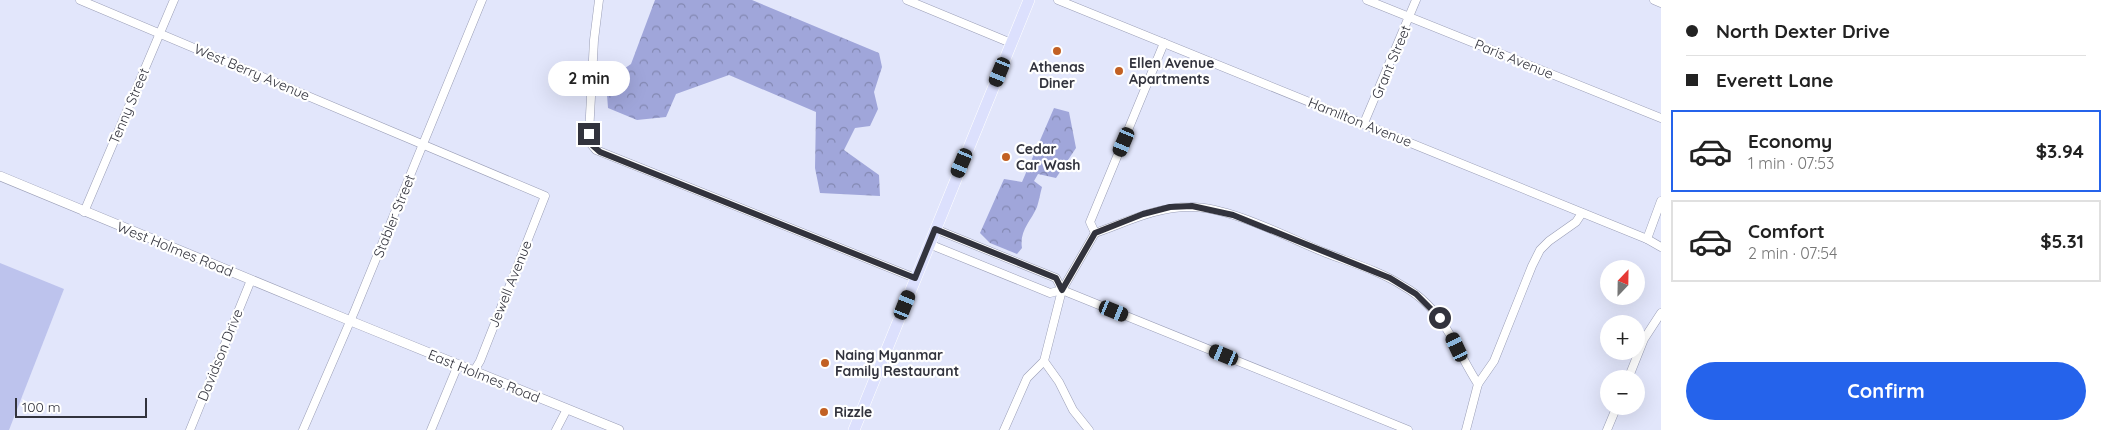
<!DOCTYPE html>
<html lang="en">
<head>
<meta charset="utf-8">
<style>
  :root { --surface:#fff; --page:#f2f2f2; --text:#222; --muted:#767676; --line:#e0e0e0; --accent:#2563eb }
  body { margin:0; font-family:Quicksand,sans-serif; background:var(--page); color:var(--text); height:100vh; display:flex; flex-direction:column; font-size:19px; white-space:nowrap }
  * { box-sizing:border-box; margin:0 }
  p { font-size:16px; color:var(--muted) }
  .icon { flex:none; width:28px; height:28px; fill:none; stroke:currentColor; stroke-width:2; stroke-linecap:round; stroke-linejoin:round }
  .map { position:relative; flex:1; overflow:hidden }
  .sheet { display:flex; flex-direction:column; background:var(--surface); width:450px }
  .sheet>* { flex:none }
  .guide { display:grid; align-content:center; height:110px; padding:0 25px; background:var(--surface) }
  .needle { width:32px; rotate:22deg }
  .tools { position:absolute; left:1600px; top:260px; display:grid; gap:10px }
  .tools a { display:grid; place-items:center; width:45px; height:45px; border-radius:50%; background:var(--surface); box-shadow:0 5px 20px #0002; font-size:25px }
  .scale { position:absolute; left:15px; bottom:12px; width:132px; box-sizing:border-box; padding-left:5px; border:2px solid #32333d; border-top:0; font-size:14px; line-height:18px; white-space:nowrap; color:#32333d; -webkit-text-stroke:4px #fff; paint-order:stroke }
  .end { position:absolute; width:22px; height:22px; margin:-11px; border:6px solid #32333d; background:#fff; box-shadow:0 0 0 2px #fff }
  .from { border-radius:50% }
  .bubble { position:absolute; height:35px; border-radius:18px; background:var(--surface); box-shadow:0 5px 20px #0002; font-size:16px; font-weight:800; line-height:35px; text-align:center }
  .car { position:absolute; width:15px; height:30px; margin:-15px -8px; border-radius:6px; box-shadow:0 0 4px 1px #0007; background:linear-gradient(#222 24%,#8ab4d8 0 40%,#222 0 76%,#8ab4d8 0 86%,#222 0) }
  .guide b { display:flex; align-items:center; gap:18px; height:48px; font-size:19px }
  .guide b+b { border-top:1px solid var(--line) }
  .guide i { width:12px; height:12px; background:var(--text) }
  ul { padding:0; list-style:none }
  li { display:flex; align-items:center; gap:15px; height:82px; margin:0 10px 8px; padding:0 15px; border:2px solid var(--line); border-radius:0px }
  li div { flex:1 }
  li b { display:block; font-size:19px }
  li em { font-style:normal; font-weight:800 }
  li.on { border-color:var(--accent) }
  li>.icon { width:45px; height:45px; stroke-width:1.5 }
  .action { display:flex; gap:10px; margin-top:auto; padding:10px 25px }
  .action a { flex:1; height:58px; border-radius:30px; background:var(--accent); color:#fff; font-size:20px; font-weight:800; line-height:58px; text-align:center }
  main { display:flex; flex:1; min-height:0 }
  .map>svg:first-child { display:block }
  .forest { fill:url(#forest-crowns) }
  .garden { fill:#bdc3ed }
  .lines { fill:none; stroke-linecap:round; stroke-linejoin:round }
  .minor-casing { stroke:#9a9eb6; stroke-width:9 }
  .tertiary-casing { stroke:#9a9eb6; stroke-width:10 }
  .primary-casing { stroke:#fff; stroke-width:12 }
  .minor { stroke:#fff; stroke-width:8 }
  .tertiary { stroke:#fff; stroke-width:9 }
  .primary { stroke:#dce0fd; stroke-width:11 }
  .route { stroke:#32333d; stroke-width:6 }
  .poi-dot { fill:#c26023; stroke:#fff; stroke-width:2 }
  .labels { text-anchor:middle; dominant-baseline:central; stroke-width:4.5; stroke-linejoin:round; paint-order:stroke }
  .street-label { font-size:14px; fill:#32333d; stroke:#fff }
  .poi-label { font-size:14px; font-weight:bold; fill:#32333d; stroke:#fff; text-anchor:start }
</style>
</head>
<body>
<main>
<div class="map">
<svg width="1661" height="430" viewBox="0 0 1661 430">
  <defs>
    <pattern id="forest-crowns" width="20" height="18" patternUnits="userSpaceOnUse" patternTransform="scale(1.25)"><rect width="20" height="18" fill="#a0a6da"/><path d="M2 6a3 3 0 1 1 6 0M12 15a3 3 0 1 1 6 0" fill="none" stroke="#8388b2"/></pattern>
  </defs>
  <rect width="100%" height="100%" fill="#e2e6fb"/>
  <g class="forest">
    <polygon points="655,0 752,0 879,53 882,67 874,92 878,109 870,126 855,128 844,150 879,175 880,196 820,193 815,168 816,112 729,75 676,94 666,117 637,120 608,108 606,81 631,64"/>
    <path d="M1054,108L1069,112L1076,148L1056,178L1038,174L1034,181L1042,187C1040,194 1039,201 1037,207C1031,221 1019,231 1022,248L1017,254L990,243L980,233L1004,179L1022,182Z"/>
  </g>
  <polygon class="garden" points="0,263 64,289 9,430 0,430"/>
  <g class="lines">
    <defs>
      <g id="minor">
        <polyline points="80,0 545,196 480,361 474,371"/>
        <polyline points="599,0 594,40 589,134 591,144 596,150 915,278"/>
        <polyline points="907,0 1011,43"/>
        <polyline points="1058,0 1647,239 1661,247"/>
        <polyline points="1367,0 1661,118"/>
        <polyline points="1654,0 1661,3"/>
        <polyline points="1364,123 1416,0"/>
        <polyline points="84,212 174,0"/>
        <polyline points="935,229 1056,278 1062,290"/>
        <path d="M1095,233C1127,222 1155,207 1190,207C1228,206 1289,238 1326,253C1352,263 1380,271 1403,286C1412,291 1420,297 1427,304C1450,327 1461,358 1478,384"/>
        <polyline points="1647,239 1661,201"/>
        <polyline points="929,244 1050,293 1062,290 1408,430"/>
        <polyline points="1044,361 1059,382 1073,410 1089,430"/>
        <polyline points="1628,379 1644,339 1661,313"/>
        <polyline points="190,430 251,280"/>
        <polyline points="303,430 355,310 482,0"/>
        <polyline points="431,430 458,365"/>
        <polyline points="556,430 567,409"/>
        <polyline points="1004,430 1027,378 1044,361 1062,290 1095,233 1090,222 1164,43"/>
        <polyline points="1466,430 1478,384 1494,361 1532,266 1540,250 1549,241 1576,222 1582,213"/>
        <polyline points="1607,430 1617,406"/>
      </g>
      <polyline id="tertiary" points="0,176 358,324 619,430"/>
      <polyline id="primary" points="854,430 1029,0"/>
    </defs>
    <use href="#minor" class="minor-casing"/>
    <use href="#tertiary" class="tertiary-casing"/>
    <use href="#primary" class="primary-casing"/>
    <use href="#minor" class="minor"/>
    <use href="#tertiary" class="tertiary"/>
    <use href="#primary" class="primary"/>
  </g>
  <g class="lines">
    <polyline class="route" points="589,134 591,144 600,152 915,278 935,229 1056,278 1062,290 1095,233 1143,214 1170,207 1192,206 1233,215 1390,278 1416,294 1440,318"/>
  </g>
  <g class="poi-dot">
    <circle cx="1057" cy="51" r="5"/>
    <circle cx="1119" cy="71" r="5"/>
    <circle cx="1006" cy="157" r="5"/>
    <circle cx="825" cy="363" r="5"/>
    <circle cx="824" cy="412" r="5"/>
  </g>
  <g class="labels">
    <g class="street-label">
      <text transform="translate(1514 59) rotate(22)">Paris Avenue</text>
      <text transform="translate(1391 62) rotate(-67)">Grant Street</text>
      <text transform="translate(252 72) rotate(23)">West Berry Avenue</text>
      <text transform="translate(129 106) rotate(-67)">Tenny Street</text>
      <text transform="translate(1360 122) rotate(22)">Hamilton Avenue</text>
      <text transform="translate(394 216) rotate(-68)">Stabler Street</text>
      <text transform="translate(175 249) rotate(22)">West Holmes Road</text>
      <text transform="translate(510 284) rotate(-68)">Jewell Avenue</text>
      <text transform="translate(220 355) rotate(-68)">Davidson Drive</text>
      <text transform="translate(484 376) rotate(22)">East Holmes Road</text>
    </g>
    <g class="poi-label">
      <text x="1129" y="63">Ellen Avenue<tspan x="1129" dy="16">Apartments</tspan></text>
      <text x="1057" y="67" text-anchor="middle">Athenas<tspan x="1057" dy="16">Diner</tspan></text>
      <text x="1016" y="149">Cedar<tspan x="1016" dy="16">Car Wash</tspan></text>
      <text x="835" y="355">Naing Myanmar<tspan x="835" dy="16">Family Restaurant</tspan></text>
      <text x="834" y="412">Rizzle</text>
    </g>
  </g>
</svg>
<div class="tools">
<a><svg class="needle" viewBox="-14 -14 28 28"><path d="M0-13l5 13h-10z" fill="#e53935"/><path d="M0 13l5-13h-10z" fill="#767676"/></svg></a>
<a>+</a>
<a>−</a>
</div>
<div class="scale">100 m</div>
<i class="end from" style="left:1440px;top:318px"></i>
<i class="end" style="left:589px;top:134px"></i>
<div class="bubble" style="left:548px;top:61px;width:82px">2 min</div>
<i class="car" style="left:1000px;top:72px;rotate:202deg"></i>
<i class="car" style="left:1124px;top:142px;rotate:203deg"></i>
<i class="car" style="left:962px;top:163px;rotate:203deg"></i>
<i class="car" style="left:905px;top:305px;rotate:22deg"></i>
<i class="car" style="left:1114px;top:311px;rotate:112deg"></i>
<i class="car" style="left:1457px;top:347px;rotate:335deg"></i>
<i class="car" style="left:1224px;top:355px;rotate:292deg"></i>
</div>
<section class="sheet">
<div class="guide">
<b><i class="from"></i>North Dexter Drive</b>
<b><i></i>Everett Lane</b>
</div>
<ul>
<li class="on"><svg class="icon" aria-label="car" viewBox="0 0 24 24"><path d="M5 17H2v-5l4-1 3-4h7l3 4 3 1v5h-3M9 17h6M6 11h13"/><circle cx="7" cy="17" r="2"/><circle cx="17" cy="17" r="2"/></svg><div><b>Economy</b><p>1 min · 07:53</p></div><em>$3.94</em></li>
<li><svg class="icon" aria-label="car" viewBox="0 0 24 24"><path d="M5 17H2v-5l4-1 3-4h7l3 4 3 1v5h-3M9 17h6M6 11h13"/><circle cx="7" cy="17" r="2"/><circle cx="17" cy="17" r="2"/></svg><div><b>Comfort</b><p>2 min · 07:54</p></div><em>$5.31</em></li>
</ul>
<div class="action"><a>Confirm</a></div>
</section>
</main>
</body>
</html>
